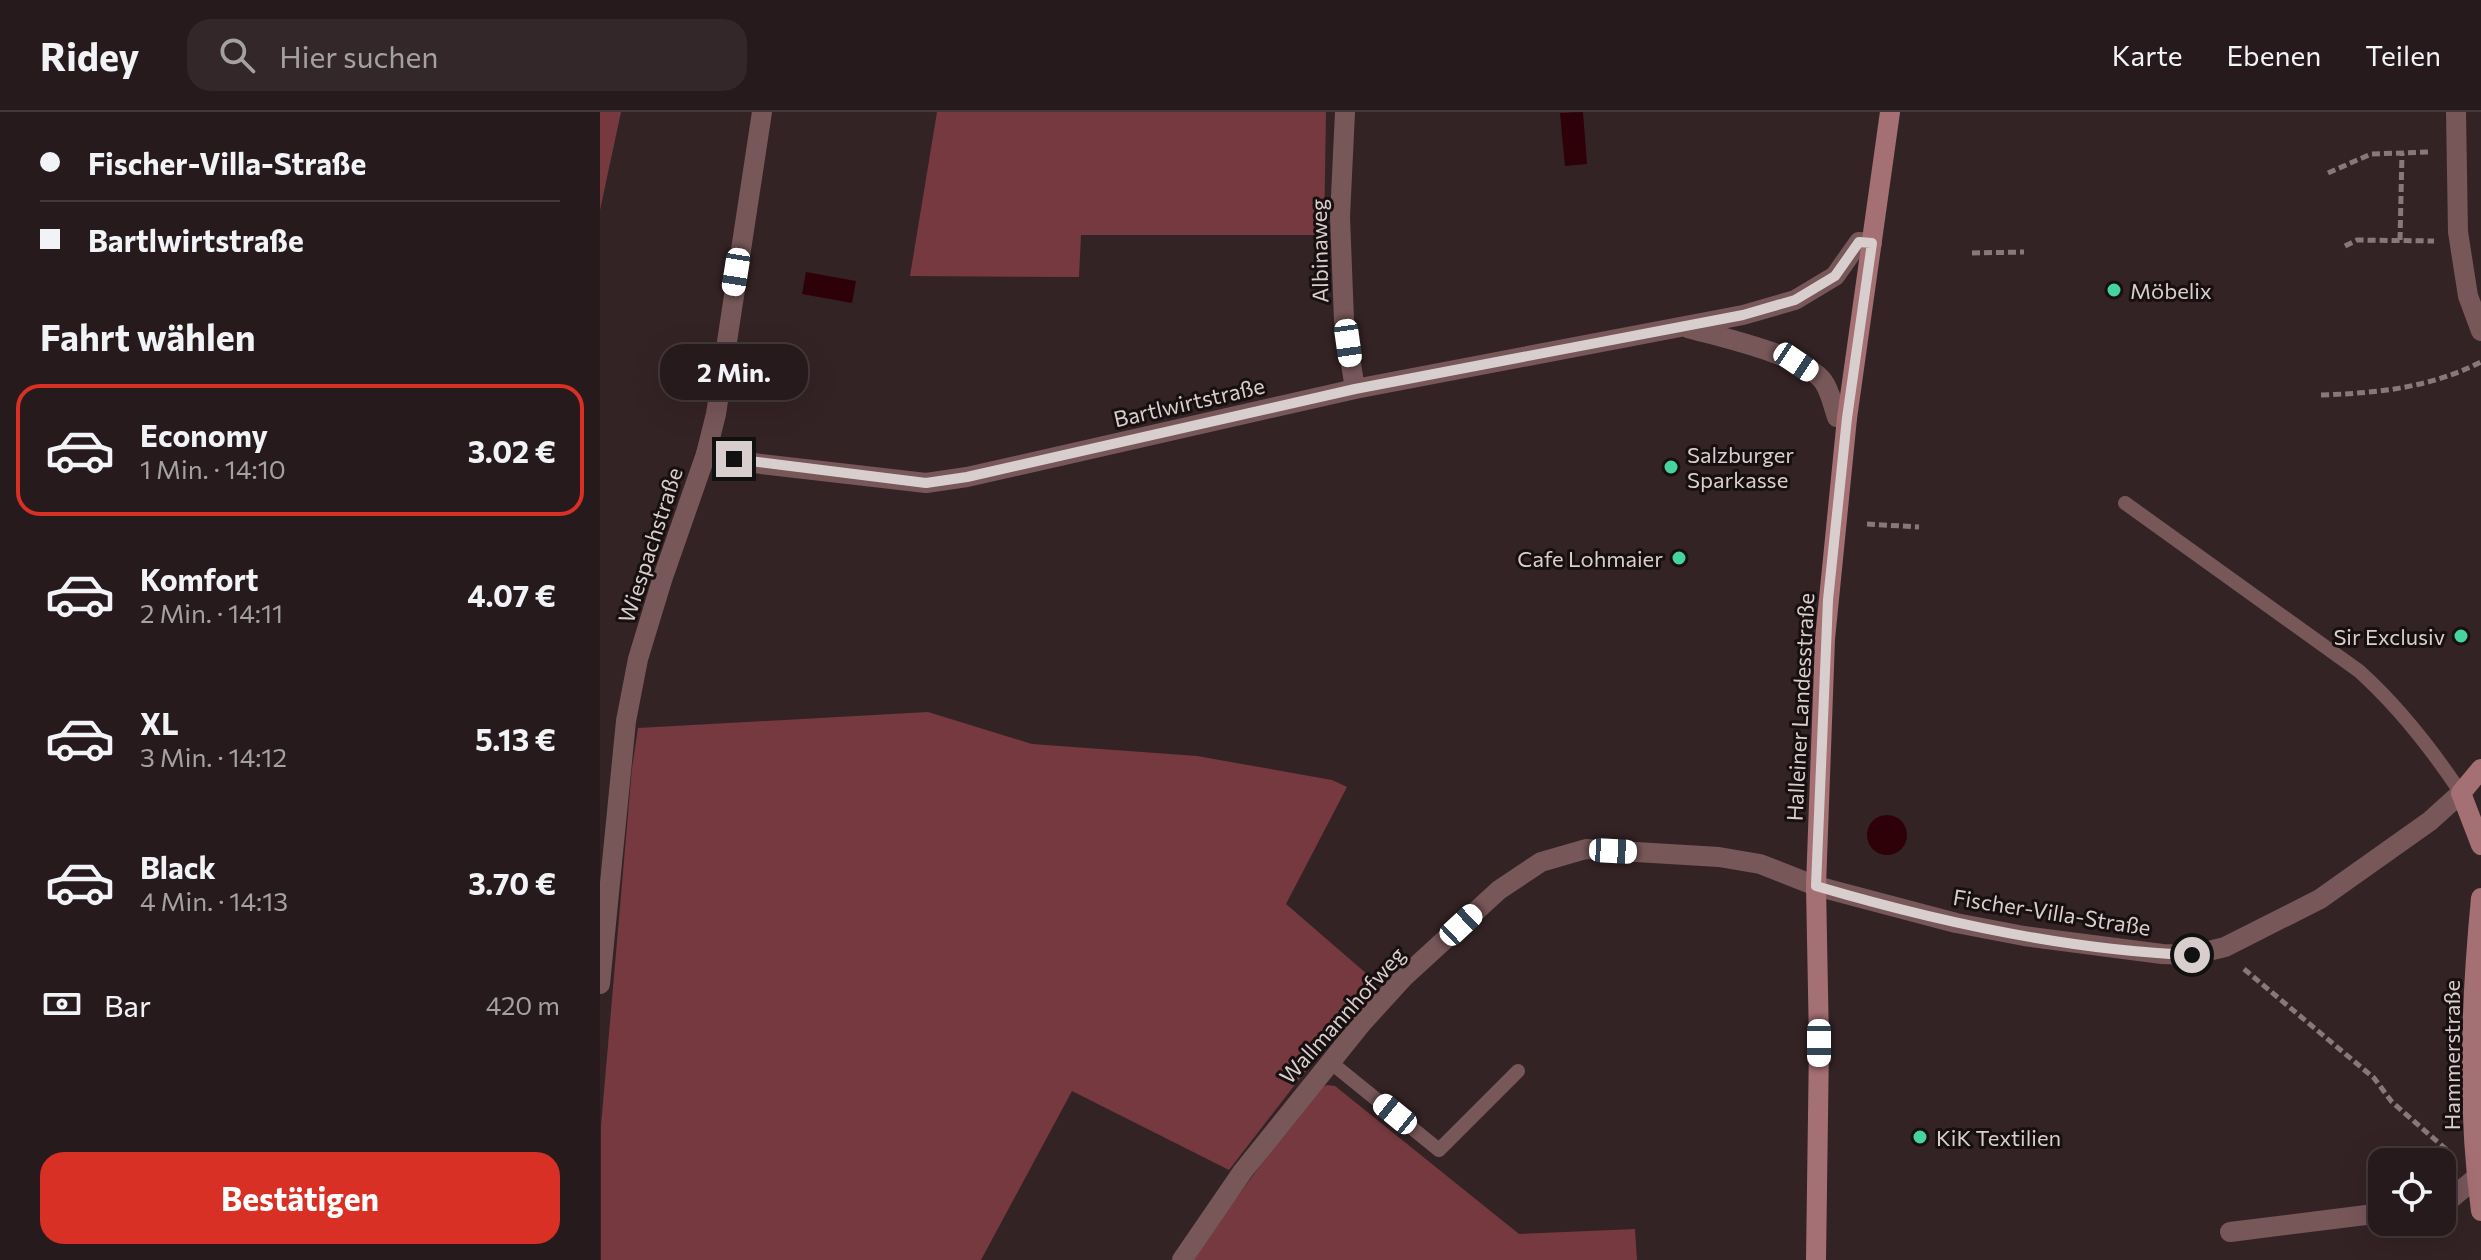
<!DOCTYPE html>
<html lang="de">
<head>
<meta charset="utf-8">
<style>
  :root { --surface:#271a1c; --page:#332729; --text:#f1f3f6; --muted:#a4a1a3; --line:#43383b; --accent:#d93025 }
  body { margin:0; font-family:Commissioner,sans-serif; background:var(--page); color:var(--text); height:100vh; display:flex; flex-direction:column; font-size:30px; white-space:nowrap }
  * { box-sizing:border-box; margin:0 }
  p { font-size:26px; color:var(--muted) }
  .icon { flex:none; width:44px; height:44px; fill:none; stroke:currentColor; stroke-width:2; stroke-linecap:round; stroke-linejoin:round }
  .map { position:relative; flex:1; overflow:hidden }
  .side { display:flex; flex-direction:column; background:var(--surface); width:600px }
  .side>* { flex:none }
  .top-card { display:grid; align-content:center; height:176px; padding:0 40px; background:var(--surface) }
  .tools { position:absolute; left:1768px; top:1036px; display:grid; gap:16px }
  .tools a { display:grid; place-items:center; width:88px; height:88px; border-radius:16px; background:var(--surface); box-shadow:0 8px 32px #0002,0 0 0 2px var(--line); font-size:40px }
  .end { position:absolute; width:36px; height:36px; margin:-18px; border:10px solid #d9cece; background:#111; box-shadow:0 0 0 4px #111 }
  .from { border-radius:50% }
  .bubble { position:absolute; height:56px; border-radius:24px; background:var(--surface); box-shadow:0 8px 32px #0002,0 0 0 2px var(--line); font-size:26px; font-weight:700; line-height:56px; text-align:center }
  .car { position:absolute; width:24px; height:48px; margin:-24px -12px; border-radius:10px; box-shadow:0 0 6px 2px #0007; background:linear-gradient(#fff 24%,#345 0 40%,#fff 0 76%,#345 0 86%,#fff 0) }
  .top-card b { display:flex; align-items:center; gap:28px; height:76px; font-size:30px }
  .top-card b+b { border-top:2px solid var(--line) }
  .top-card i { width:20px; height:20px; background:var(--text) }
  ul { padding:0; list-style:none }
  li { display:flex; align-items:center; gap:24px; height:132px; margin:0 16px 12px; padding:0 24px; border:4px solid transparent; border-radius:24px }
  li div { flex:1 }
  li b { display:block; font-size:30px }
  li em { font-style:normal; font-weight:700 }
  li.active { border-color:var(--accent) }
  li>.icon { width:72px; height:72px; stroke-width:1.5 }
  h2 { padding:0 40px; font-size:36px; line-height:96px }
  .pay { display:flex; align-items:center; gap:20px; height:88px; padding:0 40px; font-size:30px }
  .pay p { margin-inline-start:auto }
  .button { display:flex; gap:16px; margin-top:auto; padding:16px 40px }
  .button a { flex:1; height:92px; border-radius:24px; background:var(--accent); color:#fff; font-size:32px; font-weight:700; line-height:92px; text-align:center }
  header { display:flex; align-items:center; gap:48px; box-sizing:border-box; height:112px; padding:0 40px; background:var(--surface); border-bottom:2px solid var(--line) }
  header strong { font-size:38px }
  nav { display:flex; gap:44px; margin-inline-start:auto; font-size:28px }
  .search { width:560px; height:72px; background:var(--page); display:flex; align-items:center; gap:20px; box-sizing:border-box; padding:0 28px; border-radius:24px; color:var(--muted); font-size:30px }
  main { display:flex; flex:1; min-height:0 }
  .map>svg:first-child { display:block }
  .green { fill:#763940 }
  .water { fill:#2e0008 }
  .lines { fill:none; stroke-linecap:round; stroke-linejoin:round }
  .path { stroke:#87797a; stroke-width:5; stroke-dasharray:8 4; stroke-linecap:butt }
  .lane { stroke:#785759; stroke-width:14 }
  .street { stroke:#785759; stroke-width:20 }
  .secondary { stroke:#a57074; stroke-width:20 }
  .route { stroke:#d9cece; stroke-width:10 }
  .poi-dot { fill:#45d49f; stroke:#170f10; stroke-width:3 }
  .labels { text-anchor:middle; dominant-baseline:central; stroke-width:6; stroke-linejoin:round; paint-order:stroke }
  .street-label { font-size:22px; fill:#d9cece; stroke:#170f10 }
  .poi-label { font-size:22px; fill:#d9cece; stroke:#170f10; text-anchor:start }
</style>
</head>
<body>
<header>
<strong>Ridey</strong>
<div class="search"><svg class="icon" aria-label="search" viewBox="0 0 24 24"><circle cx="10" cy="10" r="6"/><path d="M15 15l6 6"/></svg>Hier suchen</div>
<nav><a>Karte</a><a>Ebenen</a><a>Teilen</a></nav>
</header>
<main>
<section class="side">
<div class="top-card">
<b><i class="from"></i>Fischer-Villa-Straße</b>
<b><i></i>Bartlwirtstraße</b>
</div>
<h2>Fahrt wählen</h2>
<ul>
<li class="active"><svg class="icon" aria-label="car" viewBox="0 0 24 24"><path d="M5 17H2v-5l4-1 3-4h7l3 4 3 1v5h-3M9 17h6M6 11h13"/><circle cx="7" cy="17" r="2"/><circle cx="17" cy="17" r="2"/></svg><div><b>Economy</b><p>1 Min. · 14:10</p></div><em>3.02 €</em></li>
<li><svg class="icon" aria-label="car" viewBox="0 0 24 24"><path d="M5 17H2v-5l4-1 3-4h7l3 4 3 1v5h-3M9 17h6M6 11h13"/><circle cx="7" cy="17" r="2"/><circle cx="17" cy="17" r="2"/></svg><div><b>Komfort</b><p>2 Min. · 14:11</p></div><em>4.07 €</em></li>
<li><svg class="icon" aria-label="car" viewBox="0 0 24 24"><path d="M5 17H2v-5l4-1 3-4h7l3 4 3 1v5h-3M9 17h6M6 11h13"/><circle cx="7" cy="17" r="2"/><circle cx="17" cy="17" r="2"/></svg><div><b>XL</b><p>3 Min. · 14:12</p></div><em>5.13 €</em></li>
<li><svg class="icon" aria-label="car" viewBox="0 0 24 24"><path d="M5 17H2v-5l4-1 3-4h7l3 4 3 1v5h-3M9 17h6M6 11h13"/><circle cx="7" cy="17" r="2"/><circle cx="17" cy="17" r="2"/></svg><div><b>Black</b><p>4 Min. · 14:13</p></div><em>3.70 €</em></li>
</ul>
<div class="pay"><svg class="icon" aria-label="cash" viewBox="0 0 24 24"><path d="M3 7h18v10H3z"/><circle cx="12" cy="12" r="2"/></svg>Bar<p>420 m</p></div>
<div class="button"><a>Bestätigen</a></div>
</section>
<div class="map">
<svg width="1881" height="1148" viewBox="0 0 1881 1148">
  <rect width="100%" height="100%" fill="#342325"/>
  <g class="green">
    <polygon points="0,0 21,0 0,98"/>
    <polygon points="337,0 726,0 724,123 481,123 479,165 310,164"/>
    <polygon points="328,600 432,632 597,644 732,668 747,675 686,792 775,869 629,1058 472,979 381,1148 1,1148 1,1014 32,656 38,616"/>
    <polygon points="727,973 735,974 919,1122 1035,1117 1037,1148 591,1148 715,979"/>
  </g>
  <g class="water">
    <polygon points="983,0 987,52 965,54 960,1"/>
    <polygon points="206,160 256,169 252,191 202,182"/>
    <circle cx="1287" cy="723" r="20"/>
  </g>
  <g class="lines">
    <g class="path">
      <polyline points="1728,61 1771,42 1831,40"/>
      <polyline points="1800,128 1802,41"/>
      <polyline points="1745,134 1757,128 1834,129"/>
      <polyline points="1372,141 1424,140"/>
      <path d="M1721,283C1778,281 1829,276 1881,250"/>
      <polyline points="1267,412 1319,415"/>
      <polyline points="1644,857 1774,966 1792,990 1848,1039"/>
    </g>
    <g class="lane">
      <path d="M1525,391L1759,559C1799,595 1831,636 1861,681"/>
      <polyline points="729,949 839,1038 918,959"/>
    </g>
    <g class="street">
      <polyline points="745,0 740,105 744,208 755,277"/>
      <polyline points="1856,0 1858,120 1868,184 1881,219"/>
      <path d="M1088,216C1120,225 1203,243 1223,269C1230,278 1233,294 1237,305L1247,306"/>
      <polyline points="106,342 161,352 326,371 367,365 755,277 1143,203 1195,188 1235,164 1259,130 1272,131"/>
      <polyline points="0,872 26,609 38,547 62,468 106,342 116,302 162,0"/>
      <polyline points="1842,1094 1877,1065"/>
      <polyline points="1630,1120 1782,1101"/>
      <polyline points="582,1148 643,1059 762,911 803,866 899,778 941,750 986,737 1119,745 1160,752 1216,774 1356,811 1424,824 1562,842 1592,843 1625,835 1720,787 1830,709 1861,681"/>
    </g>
    <g class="secondary">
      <polyline points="1881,657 1861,681 1881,733"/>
      <path d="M1881,786C1871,890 1867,995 1881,1099"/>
      <polyline points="1216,1148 1219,931 1216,774 1225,527 1247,306 1290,0"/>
    </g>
  </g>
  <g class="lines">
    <path class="route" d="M134,347L326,371L367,365L755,277L1143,203L1195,188L1235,164L1259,130L1272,131L1247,306L1228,488L1216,774C1338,810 1465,838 1592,843"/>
  </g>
  <g class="poi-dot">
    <circle cx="1514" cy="178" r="8"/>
    <circle cx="1071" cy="355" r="8"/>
    <circle cx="1079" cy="446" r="8"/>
    <circle cx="1861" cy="524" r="8"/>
    <circle cx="1320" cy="1025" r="8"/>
  </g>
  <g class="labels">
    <g class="street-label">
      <text transform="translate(719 139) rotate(-91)">Albinaweg</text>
      <text transform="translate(589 290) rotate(-13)">Bartlwirtstraße</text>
      <text transform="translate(50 433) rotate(-72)">Wiespachstraße</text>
      <text transform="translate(1200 595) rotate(-87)">Halleiner Landesstraße</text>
      <text transform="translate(1452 800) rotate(9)">Fischer-Villa-Straße</text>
      <text transform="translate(742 903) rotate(-48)">Wallmannhofweg</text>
      <text transform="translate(1851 943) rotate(-90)">Hammerstraße</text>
    </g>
    <g class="poi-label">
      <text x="1530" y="178">Möbelix</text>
      <text x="1087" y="342">Salzburger<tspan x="1087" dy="25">Sparkasse</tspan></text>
      <text x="1063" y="446" text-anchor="end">Cafe Lohmaier</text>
      <text x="1845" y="524" text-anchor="end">Sir Exclusiv</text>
      <text x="1336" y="1025">KiK Textilien</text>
    </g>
  </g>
</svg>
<div class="tools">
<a><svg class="icon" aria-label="locate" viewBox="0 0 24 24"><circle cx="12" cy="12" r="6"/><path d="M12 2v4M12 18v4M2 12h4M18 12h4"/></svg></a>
</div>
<i class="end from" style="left:1592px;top:843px"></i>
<i class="end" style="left:134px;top:347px"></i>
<div class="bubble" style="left:60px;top:232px;width:148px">2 Min.</div>
<i class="car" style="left:136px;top:160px;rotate:189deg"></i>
<i class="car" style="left:748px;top:231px;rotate:172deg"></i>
<i class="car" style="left:1196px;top:250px;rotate:124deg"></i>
<i class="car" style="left:1013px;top:739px;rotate:93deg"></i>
<i class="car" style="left:861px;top:813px;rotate:47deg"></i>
<i class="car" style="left:1219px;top:931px;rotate:180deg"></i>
<i class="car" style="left:795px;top:1002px;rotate:309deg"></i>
</div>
</main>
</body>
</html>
